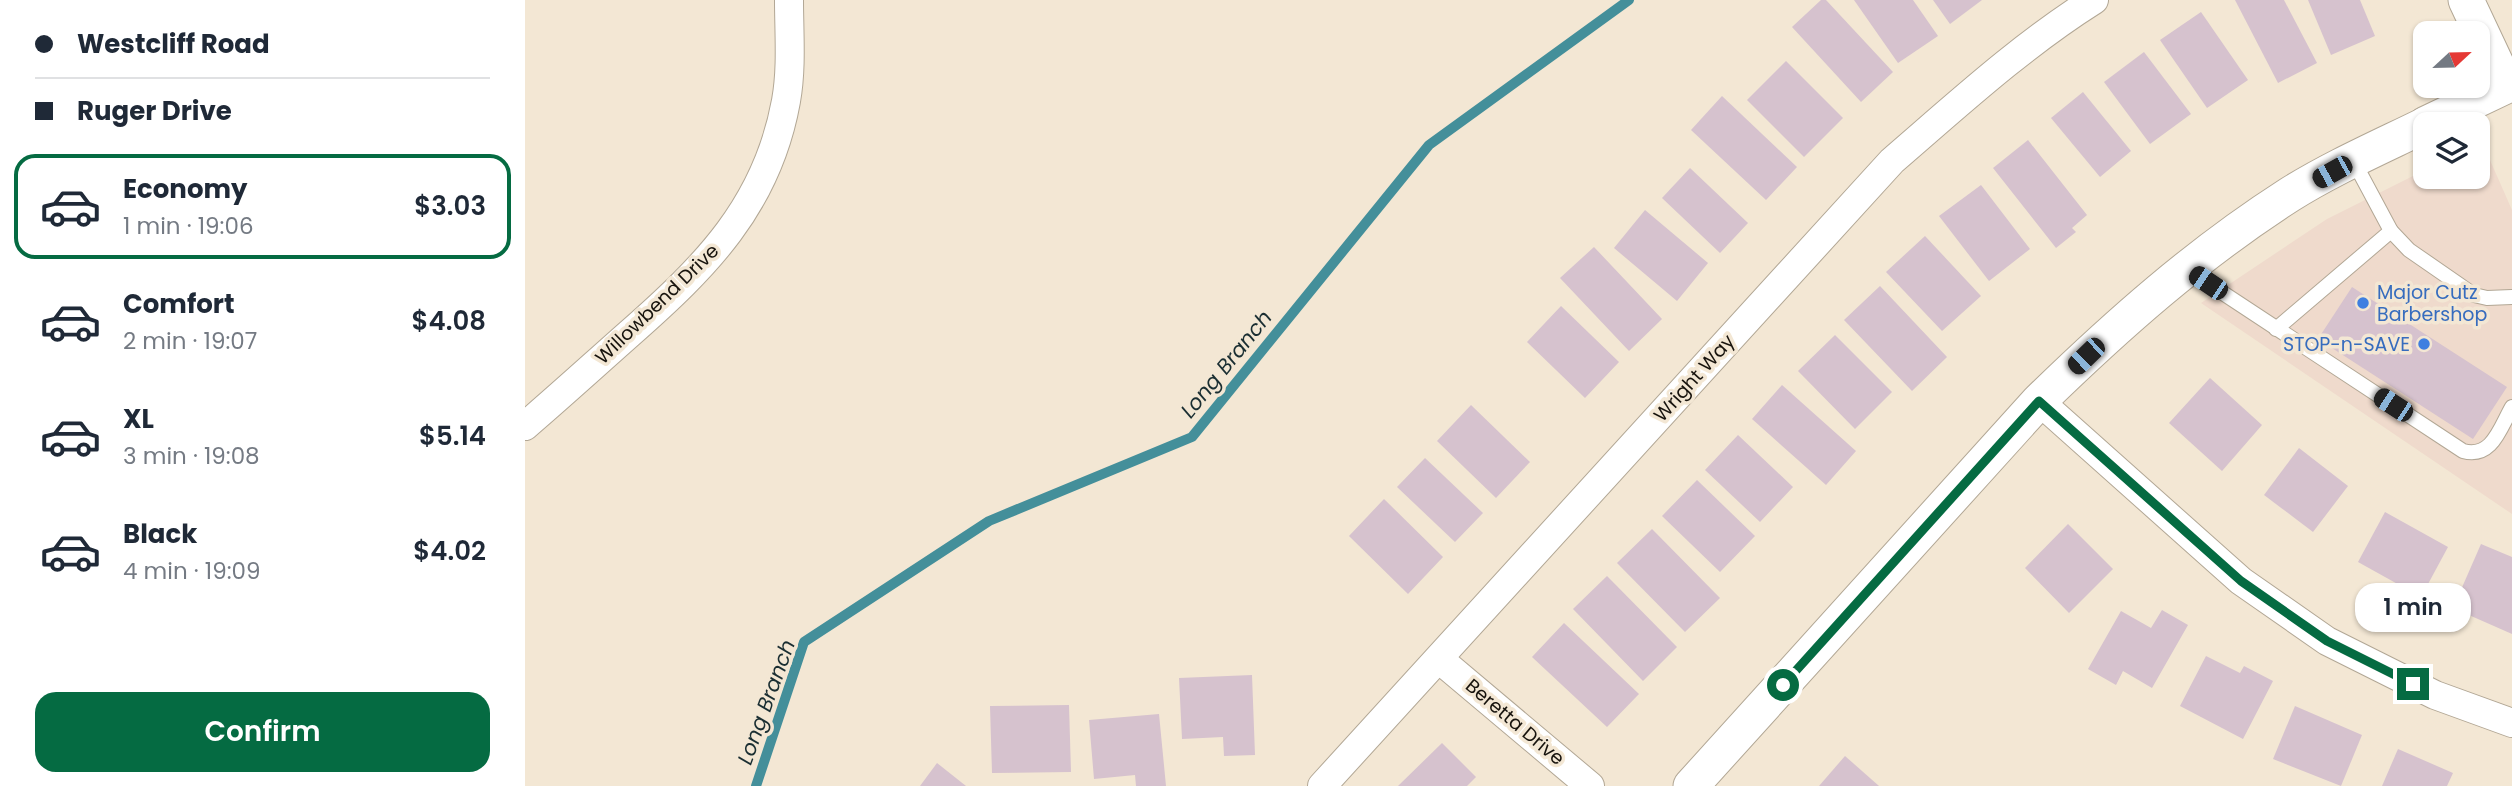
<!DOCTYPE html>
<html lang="en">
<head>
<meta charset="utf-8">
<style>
  :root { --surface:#fff; --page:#f2f2f3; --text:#1f2937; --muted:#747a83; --line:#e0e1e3; --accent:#056b42 }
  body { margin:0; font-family:Poppins,sans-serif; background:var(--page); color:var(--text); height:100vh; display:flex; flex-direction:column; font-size:26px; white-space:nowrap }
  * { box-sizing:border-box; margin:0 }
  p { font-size:23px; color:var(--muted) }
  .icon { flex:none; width:38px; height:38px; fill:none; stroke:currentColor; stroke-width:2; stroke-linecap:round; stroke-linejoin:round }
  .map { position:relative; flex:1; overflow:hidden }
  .side { display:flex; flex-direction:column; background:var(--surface); width:525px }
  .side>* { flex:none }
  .guide { display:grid; align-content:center; height:154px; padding:0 35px; background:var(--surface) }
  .needle { width:46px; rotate:68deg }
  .buttons { position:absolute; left:1888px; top:21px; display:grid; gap:14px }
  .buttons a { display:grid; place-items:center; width:77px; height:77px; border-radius:14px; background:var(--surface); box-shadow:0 2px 5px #0004; font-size:35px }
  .end { position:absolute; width:32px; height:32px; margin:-16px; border:9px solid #056b42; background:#fff; box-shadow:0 0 0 4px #fff }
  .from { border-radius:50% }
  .bubble { position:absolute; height:49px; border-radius:21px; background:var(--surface); box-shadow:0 2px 5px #0004; font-size:23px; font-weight:600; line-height:49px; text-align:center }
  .car { position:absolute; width:21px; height:42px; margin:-21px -10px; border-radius:9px; box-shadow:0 0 5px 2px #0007; background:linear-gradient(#222 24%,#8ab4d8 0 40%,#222 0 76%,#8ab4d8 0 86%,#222 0) }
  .guide b { display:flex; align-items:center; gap:24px; height:66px; font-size:26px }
  .guide b+b { border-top:2px solid var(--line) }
  .guide i { width:18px; height:18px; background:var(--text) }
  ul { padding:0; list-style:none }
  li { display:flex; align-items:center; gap:21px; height:105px; margin:0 14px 10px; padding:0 21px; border:4px solid transparent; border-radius:21px }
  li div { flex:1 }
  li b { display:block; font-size:26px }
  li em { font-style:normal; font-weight:600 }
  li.on { border-color:var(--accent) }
  li>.icon { width:63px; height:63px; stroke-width:1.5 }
  .cta { display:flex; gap:14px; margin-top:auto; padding:14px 35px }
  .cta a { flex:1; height:80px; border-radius:21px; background:var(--accent); color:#fff; font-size:28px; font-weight:600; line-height:80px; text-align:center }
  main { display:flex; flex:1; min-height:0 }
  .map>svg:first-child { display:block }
  .commercial { fill:#efdacc }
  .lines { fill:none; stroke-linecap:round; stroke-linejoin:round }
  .stream { stroke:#448f9a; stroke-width:10 }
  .building { fill:#d6c2ce }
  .service-casing { stroke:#b2a795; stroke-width:16 }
  .minor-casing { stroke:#b2a795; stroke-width:30 }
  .tertiary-casing { stroke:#b2a795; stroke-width:37 }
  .service { stroke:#fff; stroke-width:14 }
  .minor { stroke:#fff; stroke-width:28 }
  .tertiary { stroke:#fff; stroke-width:35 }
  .route { stroke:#056b42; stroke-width:9 }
  .shop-dot { fill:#3f7fe0; stroke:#f3e7d4; stroke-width:2.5 }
  .labels { text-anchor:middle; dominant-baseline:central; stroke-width:7; stroke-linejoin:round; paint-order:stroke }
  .shop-label { font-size:19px; fill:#366cbe; stroke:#f3e7d4; text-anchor:start }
  .street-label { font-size:19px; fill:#17130d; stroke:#f3e7d4 }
  .water-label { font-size:21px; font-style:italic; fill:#1a2e32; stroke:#f3e7d4 }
</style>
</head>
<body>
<main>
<section class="side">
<div class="guide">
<b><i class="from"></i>Westcliff Road</b>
<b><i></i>Ruger Drive</b>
</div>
<ul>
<li class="on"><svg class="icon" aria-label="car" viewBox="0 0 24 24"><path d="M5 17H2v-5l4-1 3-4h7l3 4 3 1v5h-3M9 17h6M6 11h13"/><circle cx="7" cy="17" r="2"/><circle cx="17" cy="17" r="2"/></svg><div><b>Economy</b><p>1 min · 19:06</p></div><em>$3.03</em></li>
<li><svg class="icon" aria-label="car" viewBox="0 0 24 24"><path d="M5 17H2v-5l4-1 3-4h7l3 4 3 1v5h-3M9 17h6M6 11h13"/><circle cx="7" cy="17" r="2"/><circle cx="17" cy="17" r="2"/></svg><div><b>Comfort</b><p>2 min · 19:07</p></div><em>$4.08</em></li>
<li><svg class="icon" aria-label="car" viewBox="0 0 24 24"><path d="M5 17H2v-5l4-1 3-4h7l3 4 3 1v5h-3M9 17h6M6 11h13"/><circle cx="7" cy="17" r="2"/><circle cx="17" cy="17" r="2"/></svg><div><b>XL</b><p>3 min · 19:08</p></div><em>$5.14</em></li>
<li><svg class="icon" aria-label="car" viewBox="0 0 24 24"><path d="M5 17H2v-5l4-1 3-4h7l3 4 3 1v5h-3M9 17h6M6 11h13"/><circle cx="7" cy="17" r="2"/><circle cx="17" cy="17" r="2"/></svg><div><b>Black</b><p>4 min · 19:09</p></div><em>$4.02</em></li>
</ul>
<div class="cta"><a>Confirm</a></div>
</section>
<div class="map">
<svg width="1987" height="786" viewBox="0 0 1987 786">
  <rect width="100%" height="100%" fill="#f3e7d4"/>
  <polygon class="commercial" points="1957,142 1987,210 1987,514 1676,303 1802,219 1900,170 1900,177 1953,177 1953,144"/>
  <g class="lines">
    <polyline class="stream" points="231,786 279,642 464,521 667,437 904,145 1104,0"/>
  </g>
  <g class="building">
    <polygon points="1296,0 1301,0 1368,72 1336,102 1267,27"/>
    <polygon points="1329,0 1388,0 1413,36 1373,63"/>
    <polygon points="1408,0 1457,0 1425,24"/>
    <polygon points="1710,0 1759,0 1792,63 1753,83"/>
    <polygon points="1783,0 1835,0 1850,36 1806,55"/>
    <polygon points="1676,12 1723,80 1682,108 1635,40"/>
    <polygon points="1619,52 1666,114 1625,144 1579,82"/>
    <polygon points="1261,61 1318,118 1279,157 1222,100"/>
    <polygon points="1558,92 1606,151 1575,177 1526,118"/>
    <polygon points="1197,96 1272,167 1241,200 1166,130"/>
    <polygon points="1503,140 1562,215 1547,228 1551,232 1531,248 1468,168"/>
    <polygon points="1165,168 1223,223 1195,253 1137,198"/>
    <polygon points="1456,185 1505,249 1464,281 1414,216"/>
    <polygon points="1120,210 1183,263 1152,301 1089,248"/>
    <polygon points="1400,236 1456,296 1417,331 1361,272"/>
    <polygon points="1069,247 1137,319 1104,351 1035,278"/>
    <polygon points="1355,286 1422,357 1387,391 1319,320"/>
    <polygon points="1827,287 1982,387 1948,439 1793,339"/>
    <polygon points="1036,306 1094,362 1060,398 1002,342"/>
    <polygon points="1310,335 1367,392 1330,429 1273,371"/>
    <polygon points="1685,378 1737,425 1697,471 1644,423"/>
    <polygon points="1257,385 1331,451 1301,485 1227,419"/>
    <polygon points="946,405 1005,462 971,498 912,441"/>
    <polygon points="1213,435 1268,487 1235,522 1180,470"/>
    <polygon points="1774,448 1823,486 1788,532 1739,495"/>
    <polygon points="900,458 958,513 930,542 872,487"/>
    <polygon points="1172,480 1230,536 1195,572 1137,516"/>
    <polygon points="859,499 918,557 883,594 824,536"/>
    <polygon points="1860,512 1923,547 1896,597 1833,562"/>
    <polygon points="1543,524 1588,569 1544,613 1500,568"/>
    <polygon points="1127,529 1195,598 1160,632 1092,563"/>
    <polygon points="1956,544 1987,557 1987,634 1928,608"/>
    <polygon points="1082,576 1152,647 1118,681 1048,609"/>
    <polygon points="1637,610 1663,625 1627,688 1598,671 1591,685 1563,669 1596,611 1626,628"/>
    <polygon points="1039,623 1114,694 1082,727 1007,657"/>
    <polygon points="1681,656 1715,673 1719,666 1748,681 1718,739 1655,706"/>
    <polygon points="727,675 730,755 699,756 698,737 657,739 654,678"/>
    <polygon points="544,705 546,772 467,773 465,706"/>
    <polygon points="1770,706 1837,735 1816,786 1748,759"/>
    <polygon points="634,714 641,786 611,786 610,775 569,779 564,720"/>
    <polygon points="917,743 951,777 942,786 873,786"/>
    <polygon points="1873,749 1928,773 1922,786 1857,786"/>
    <polygon points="1320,756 1354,786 1294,786"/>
    <polygon points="412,763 441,786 395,786"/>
  </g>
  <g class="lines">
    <defs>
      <g id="service">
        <polyline points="1828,160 1866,231 1884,250 1949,295 1962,298 1987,297"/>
        <path d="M1663,270L1938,451C1967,459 1975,428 1987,407"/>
        <polyline points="1751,329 1866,231"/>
      </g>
      <g id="minor">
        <polyline points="1514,401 1716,581 1802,641 1910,695 1987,723"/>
        <path d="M0,426C35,396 69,365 104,334C180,267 242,206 261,101C267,68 264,33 264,0"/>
        <polyline points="914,659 1065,786"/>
        <path d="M797,786L1367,161C1432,105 1496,46 1569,0"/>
      </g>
      <g id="tertiary">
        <polyline points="1941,0 1981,85"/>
        <polyline points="1901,124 1987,83"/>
        <path d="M1166,786L1514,401C1592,325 1672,254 1764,195C1807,168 1855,147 1900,125"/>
      </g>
    </defs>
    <use href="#service" class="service-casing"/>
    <use href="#minor" class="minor-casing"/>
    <use href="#tertiary" class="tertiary-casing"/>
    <use href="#service" class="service"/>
    <use href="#minor" class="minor"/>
    <use href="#tertiary" class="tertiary"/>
  </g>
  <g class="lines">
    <polyline class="route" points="1258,685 1514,401 1716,581 1802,641 1888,684"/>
  </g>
  <g class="shop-dot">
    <circle cx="1838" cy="303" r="7"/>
    <circle cx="1899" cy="344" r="7"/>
  </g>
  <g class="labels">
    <g class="shop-label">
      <text x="1852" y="292">Major Cutz<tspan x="1852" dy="22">Barbershop</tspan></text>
      <text x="1885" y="344" text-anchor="end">STOP-n-SAVE</text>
    </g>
    <g class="street-label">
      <text transform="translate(132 304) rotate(-44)">Willowbend Drive</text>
      <text transform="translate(1169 378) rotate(-48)">Wright Way</text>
      <text transform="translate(990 722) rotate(40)">Beretta Drive</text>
    </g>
    <g class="water-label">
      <text transform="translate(701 364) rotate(-51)">Long Branch</text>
      <text transform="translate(241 702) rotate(-70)">Long Branch</text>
    </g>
  </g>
</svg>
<div class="buttons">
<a><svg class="needle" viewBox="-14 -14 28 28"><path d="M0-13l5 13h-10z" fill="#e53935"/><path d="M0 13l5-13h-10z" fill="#747a83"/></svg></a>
<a><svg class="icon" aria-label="layers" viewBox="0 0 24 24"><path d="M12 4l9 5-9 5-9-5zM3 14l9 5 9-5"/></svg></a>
</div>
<i class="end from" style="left:1258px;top:685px"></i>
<i class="end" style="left:1888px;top:684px"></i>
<div class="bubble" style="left:1830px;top:583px;width:116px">1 min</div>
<i class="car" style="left:1807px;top:172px;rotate:241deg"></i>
<i class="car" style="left:1683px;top:283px;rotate:304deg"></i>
<i class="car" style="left:1561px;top:356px;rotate:226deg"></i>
<i class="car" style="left:1868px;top:405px;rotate:303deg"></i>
</div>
</main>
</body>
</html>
